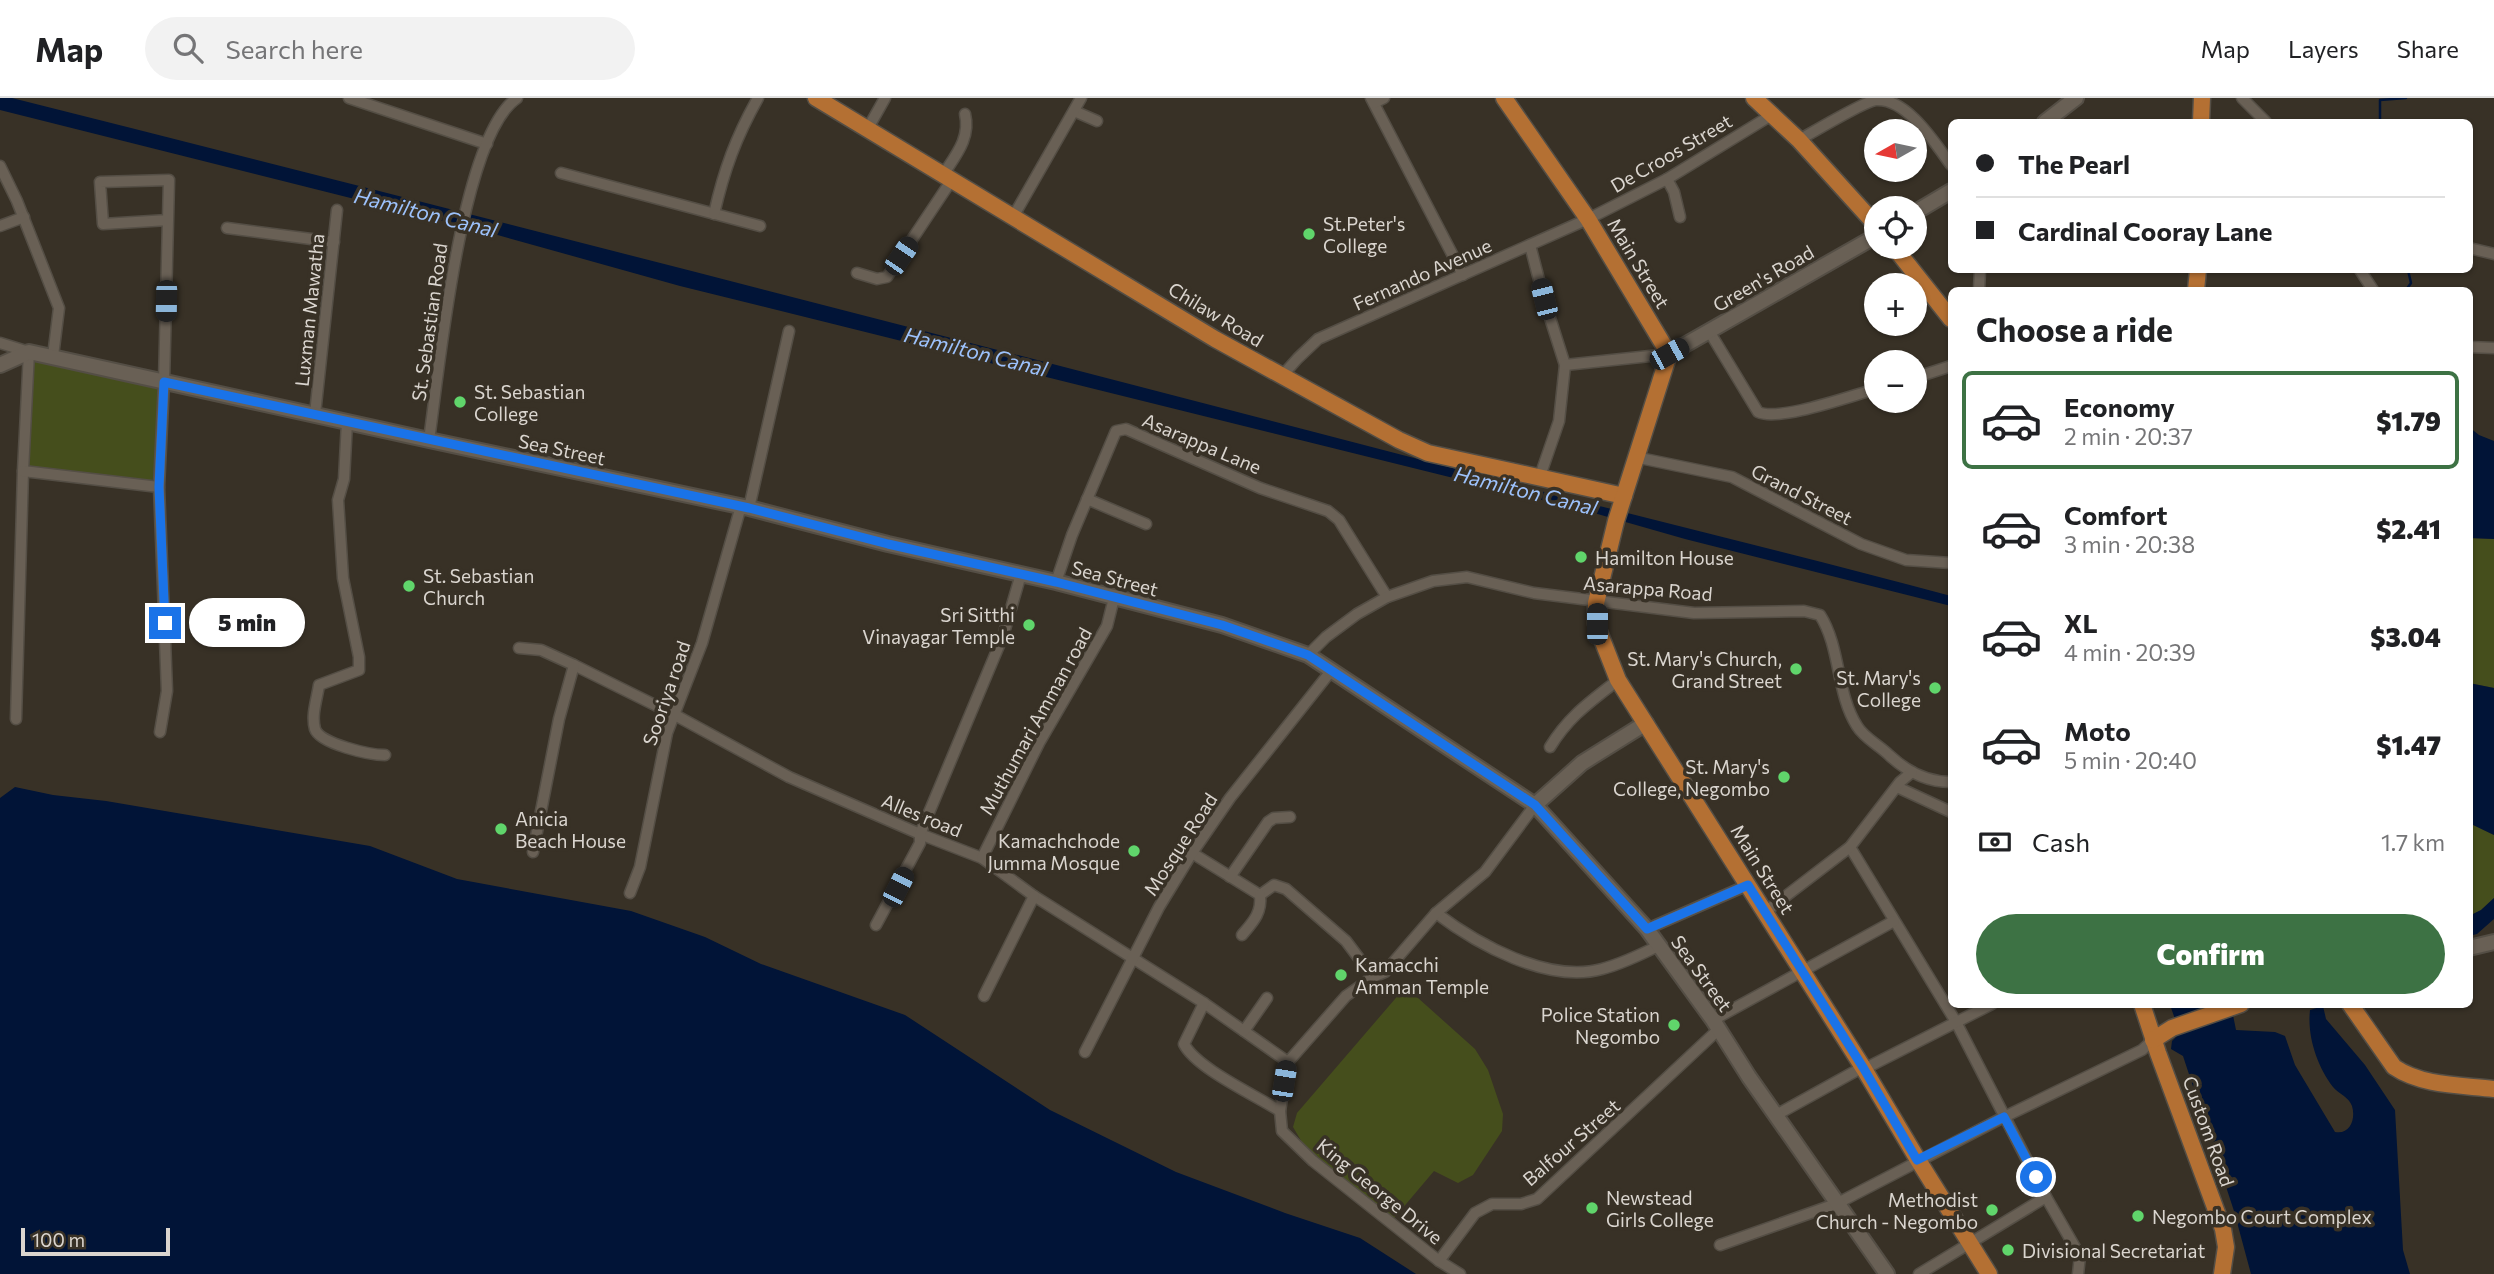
<!DOCTYPE html>
<html lang="en">
<head>
<meta charset="utf-8">
<style>
  :root { --surface:#fff; --page:#f2f2f2; --text:#202124; --muted:#757577; --line:#e0e0e0; --accent:#3d7244 }
  body { margin:0; font-family:Commissioner,sans-serif; background:var(--page); color:var(--text); height:100vh; display:flex; flex-direction:column; font-size:26px; white-space:nowrap }
  * { box-sizing:border-box; margin:0 }
  p { font-size:23px; color:var(--muted) }
  .icon { flex:none; width:38px; height:38px; fill:none; stroke:currentColor; stroke-width:2; stroke-linecap:round; stroke-linejoin:round }
  .map { position:relative; flex:1; overflow:hidden }
  .details { position:absolute; left:1948px; top:189px; width:525px; height:721px; display:flex; flex-direction:column; background:var(--surface); border-radius:10px; box-shadow:0 2px 5px #0004 }
  .details>* { flex:none }
  .banner { position:absolute; left:1948px; top:21px; width:525px; height:154px; border-radius:10px; box-shadow:0 2px 5px #0004; display:grid; align-content:center; height:154px; padding:0 28px; background:var(--surface) }
  .needle { width:46px; rotate:261deg }
  .fabs { position:absolute; left:1864px; top:21px; display:grid; gap:14px }
  .fabs a { display:grid; place-items:center; width:63px; height:63px; border-radius:50%; background:var(--surface); box-shadow:0 2px 5px #0004; font-size:35px }
  .scale { position:absolute; left:21px; bottom:18px; width:149px; box-sizing:border-box; padding-left:7px; border:4px solid #dad5cf; border-top:0; font-size:19px; line-height:24px; white-space:nowrap; color:#dad5cf; -webkit-text-stroke:5px #383126; paint-order:stroke }
  .end { position:absolute; width:32px; height:32px; margin:-16px; border:9px solid #1a73e8; background:#fff; box-shadow:0 0 0 4px #fff }
  .from { border-radius:50% }
  .bubble { position:absolute; height:49px; border-radius:24px; background:var(--surface); box-shadow:0 2px 5px #0004; font-size:23px; font-weight:800; line-height:49px; text-align:center }
  .car { position:absolute; width:21px; height:42px; margin:-21px -10px; border-radius:9px; box-shadow:0 0 5px 2px #0007; background:linear-gradient(#222 24%,#8ab4d8 0 40%,#222 0 76%,#8ab4d8 0 86%,#222 0) }
  .banner b { display:flex; align-items:center; gap:24px; height:66px; font-size:26px }
  .banner b+b { border-top:2px solid var(--line) }
  .banner i { width:18px; height:18px; background:var(--text) }
  ul { padding:0; list-style:none }
  li { display:flex; align-items:center; gap:21px; height:98px; margin:0 14px 10px; padding:0 14px; border:4px solid transparent; border-radius:10px }
  li div { flex:1 }
  li b { display:block; font-size:26px }
  li em { font-style:normal; font-weight:800 }
  li.current { border-color:var(--accent) }
  li>.icon { width:63px; height:63px; stroke-width:1.5 }
  h2 { padding:0 28px; font-size:32px; line-height:84px }
  .pay { display:flex; align-items:center; gap:18px; height:77px; padding:0 28px; font-size:26px }
  .pay p { margin-inline-start:auto }
  .primary-button { display:flex; gap:14px; margin-top:auto; padding:14px 28px }
  .primary-button a { flex:1; height:80px; border-radius:42px; background:var(--accent); color:#fff; font-size:28px; font-weight:800; line-height:80px; text-align:center }
  header { display:flex; align-items:center; gap:42px; box-sizing:border-box; height:98px; padding:0 35px; background:var(--surface); border-bottom:2px solid var(--line) }
  header strong { font-size:33px }
  nav { display:flex; gap:38px; margin-inline-start:auto; font-size:24px }
  .search { width:490px; height:63px; background:var(--page); display:flex; align-items:center; gap:18px; box-sizing:border-box; padding:0 24px; border-radius:38px; color:var(--muted); font-size:26px }
  .map>svg:first-child { display:block }
  .green { fill:#454e1c }
  .water { fill:#011437 }
  .lines { fill:none; stroke-linecap:round; stroke-linejoin:round }
  .stream { stroke:#011437; stroke-width:2.5 }
  .street-casing { stroke:#544e45; stroke-width:13 }
  .secondary-casing { stroke:#544e45; stroke-width:18 }
  .primary-casing { stroke:#544e45; stroke-width:19 }
  .street { stroke:#696055; stroke-width:10 }
  .secondary { stroke:#696055; stroke-width:14 }
  .primary { stroke:#b47033; stroke-width:16 }
  .route { stroke:#1a73e8; stroke-width:9 }
  .poi-dot { fill:#60d56b; stroke:#383126; stroke-width:2.5 }
  .labels { text-anchor:middle; dominant-baseline:central; stroke-width:7; stroke-linejoin:round; paint-order:stroke }
  .street-label { font-size:19px; fill:#dad5cf; stroke:#383126 }
  .poi-label { font-size:19px; fill:#dad5cf; stroke:#383126; text-anchor:start }
  .water-label { font-size:21px; font-style:italic; fill:#9dc2fc; stroke:#383126 }
</style>
</head>
<body>
<header>
<strong>Map</strong>
<div class="search"><svg class="icon" aria-label="search" viewBox="0 0 24 24"><circle cx="10" cy="10" r="6"/><path d="M15 15l6 6"/></svg>Search here</div>
<nav><a>Map</a><a>Layers</a><a>Share</a></nav>
</header>
<div class="map">
<svg width="2494" height="1176" viewBox="0 0 2494 1176">
  <rect width="100%" height="100%" fill="#383126"/>
  <g class="green">
    <polygon points="34,263 157,290 160,298 153,386 27,371"/>
    <polygon points="2469,440 2494,441 2494,590 2469,585"/>
    <polygon points="2469,725 2494,737 2494,800 2481,812 2469,818"/>
    <polygon points="1401,894 1418,900 1475,951 1488,972 1503,1016 1502,1033 1473,1077 1458,1085 1434,1073 1390,1125 1313,1063 1293,1029 1297,1015"/>
  </g>
  <g class="water">
    <path d="M0,0H12C503,124 993,250 1483,378C1639,419 1796,456 1951,498V508L1685,441L1594,415L680,188L494,136L0,12Z"/>
    <polygon points="2469,329 2479,337 2494,343 2494,441 2469,440"/>
    <polygon points="2469,585 2494,590 2494,737 2469,725"/>
    <polygon points="15,689 53,697 106,703 370,748 457,781 631,813 705,839 761,866 905,917 1050,1012 1176,1074 1285,1115 1360,1140 1416,1176 0,1176 0,700"/>
    <polygon points="2494,800 2494,821 2477,836 2469,838 2469,818 2481,812"/>
    <path d="M2170,907H2231L2236,932L2275,934L2285,938L2295,967L2335,1034C2350,1037 2356,1021 2352,1008C2349,999 2339,996 2333,989C2317,968 2307,938 2310,912L2323,908L2326,921L2365,967L2395,1012L2403,1152L2410,1176H2251L2234,1113L2183,958L2171,951L2172,943L2180,935Z"/>
  </g>
  <g class="lines">
    <g class="stream">
      <polyline points="2380,24 2380,2 2406,0"/>
      <polyline points="2406,192 2411,185 2408,172"/>
    </g>
    <defs>
      <g id="street">
        <polyline points="349,0 487,46"/>
        <polyline points="1371,0 1463,177"/>
        <polyline points="2242,0 2266,24"/>
        <polyline points="1374,5 1384,0"/>
        <polyline points="1074,13 1097,23"/>
        <polyline points="867,32 885,0"/>
        <path d="M1799,42C1813,34 1865,3 1876,2C1907,0 1935,45 1951,67"/>
        <polyline points="0,68 17,103 59,210 53,258"/>
        <polyline points="561,75 760,128"/>
        <path d="M943,77C955,58 971,40 965,16"/>
        <polyline points="1667,81 1674,94 1680,119"/>
        <path d="M714,116C724,72 736,39 758,0"/>
        <polyline points="1013,119 1081,0"/>
        <polyline points="0,128 24,119"/>
        <polyline points="227,130 334,144"/>
        <polyline points="1530,147 1544,201 1565,267 1559,323 1539,381"/>
        <polyline points="2469,150 2494,156"/>
        <polyline points="2360,172 2373,192"/>
        <polyline points="857,175 877,181 887,179 951,83"/>
        <polyline points="1979,192 1980,172"/>
        <path d="M1709,233L1758,314C1779,324 1850,298 1876,291"/>
        <polyline points="0,245 29,254 23,373 16,621"/>
        <polyline points="2469,249 2494,250"/>
        <polyline points="1565,267 1669,256"/>
        <polyline points="1281,279 1298,260 1318,241 1588,121 1667,81 1770,18"/>
        <polyline points="1914,280 1951,268"/>
        <polyline points="315,316 337,112"/>
        <path d="M347,324L344,381L338,402L343,480L359,559V572L319,587C317,601 311,617 315,631C320,646 370,657 385,657"/>
        <path d="M429,342C439,272 461,38 517,0"/>
        <polyline points="1635,359 1732,379 1861,446 1906,462 1951,465"/>
        <polyline points="23,373 159,389"/>
        <polyline points="1087,401 1146,426"/>
        <polyline points="749,410 789,233"/>
        <polyline points="1056,484 1072,437 1116,333 1126,331 1260,390 1328,413 1339,422 1387,499"/>
        <polyline points="519,550 541,552 574,567 675,617 789,679 920,736 982,760 1034,798 1204,905 1288,964"/>
        <path d="M1308,557L1326,539L1357,516L1387,499L1433,483L1467,479L1534,495L1694,515L1804,513L1820,517C1841,550 1836,595 1857,628C1864,640 1879,647 1889,657C1906,673 1927,684 1951,684"/>
        <polyline points="160,634 167,593 159,389 164,284 169,82 100,84 103,126 168,122"/>
        <path d="M1550,649C1569,618 1590,604 1618,582"/>
        <polyline points="1897,689 1951,714"/>
        <polyline points="1850,749 1956,924 2046,1099 2080,1158 2078,1176"/>
        <polyline points="533,754 559,621 574,567"/>
        <polyline points="1192,755 1260,797 1274,787 1286,791 1346,843 1373,879"/>
        <polyline points="982,760 1039,645 1107,528 1114,500"/>
        <polyline points="1230,779 1268,724 1274,720 1290,719"/>
        <polyline points="630,795 640,769 667,635 702,545 741,408"/>
        <polyline points="1765,814 1850,749 1900,684 1912,674"/>
        <path d="M1436,815C1477,846 1548,886 1602,871C1621,866 1640,857 1658,848"/>
        <polyline points="876,827 920,745 920,736 1003,538 1021,476"/>
        <polyline points="1647,831 1748,787"/>
        <path d="M1242,837C1253,824 1262,815 1260,797"/>
        <polyline points="984,898 1034,798"/>
        <path d="M1204,905L1184,946C1196,970 1255,997 1280,1013"/>
        <polyline points="1713,922 1894,823"/>
        <polyline points="1244,933 1267,900"/>
        <polyline points="1085,954 1159,809 1192,755 1230,700 1331,573"/>
        <polyline points="1864,971 1992,906"/>
        <polyline points="1776,1017 1863,969"/>
        <polyline points="1720,1147 1836,1106 2004,1019 2142,952 2153,942"/>
        <polyline points="1439,1163 1475,1115 1492,1106 1521,1106 1537,1101 1719,931"/>
        <polyline points="1460,1176 1439,1163 1313,1063 1282,1033 1280,1013 1288,964 1346,898 1373,879 1385,874 1436,815 1485,774 1535,707"/>
        <polyline points="1919,1176 2046,1099"/>
      </g>
      <g id="secondary">
        <polyline points="2045,24 2076,0"/>
        <polyline points="1914,115 1951,93"/>
        <polyline points="1669,256 1876,138"/>
        <polyline points="0,267 29,254 429,342 749,410 888,446 1056,484 1222,527 1308,557 1535,707 1647,831 1713,922 1749,979 1887,1176"/>
        <polyline points="1535,707 1582,665 1646,625"/>
        <polyline points="2469,850 2494,844"/>
      </g>
      <g id="primary">
        <polyline points="816,0 1215,241 1399,342 1428,355 1624,398"/>
        <polyline points="1504,0 1588,121 1669,256 1616,423 1596,505 1596,526 1618,582 1864,971 1918,1062 1989,1176"/>
        <polyline points="1754,0 1799,42 1876,127"/>
        <polyline points="2201,24 2202,0"/>
        <polyline points="1894,149 1951,221"/>
        <polyline points="2196,192 2198,172"/>
        <polyline points="2142,906 2158,955 2223,1131 2226,1149 2222,1176"/>
        <path d="M2350,906L2394,969C2422,988 2461,987 2494,991"/>
        <polyline points="2153,942 2172,930 2241,906"/>
      </g>
    </defs>
    <use href="#street" class="street-casing"/>
    <use href="#secondary" class="secondary-casing"/>
    <use href="#primary" class="primary-casing"/>
    <use href="#street" class="street"/>
    <use href="#secondary" class="secondary"/>
    <use href="#primary" class="primary"/>
  </g>
  <g class="lines">
    <polyline class="route" points="165,525 159,389 164,284 749,410 888,446 1056,484 1222,527 1308,557 1535,707 1647,831 1748,787 1864,971 1917,1062 2004,1019 2036,1079"/>
  </g>
  <g class="poi-dot">
    <circle cx="1309" cy="136" r="7"/>
    <circle cx="460" cy="304" r="7"/>
    <circle cx="1581" cy="459" r="7"/>
    <circle cx="409" cy="488" r="7"/>
    <circle cx="1029" cy="527" r="7"/>
    <circle cx="1796" cy="571" r="7"/>
    <circle cx="1935" cy="590" r="7"/>
    <circle cx="1784" cy="679" r="7"/>
    <circle cx="501" cy="731" r="7"/>
    <circle cx="1134" cy="753" r="7"/>
    <circle cx="1341" cy="877" r="7"/>
    <circle cx="1674" cy="927" r="7"/>
    <circle cx="1592" cy="1110" r="7"/>
    <circle cx="1992" cy="1112" r="7"/>
    <circle cx="2138" cy="1118" r="7"/>
    <circle cx="2008" cy="1152" r="7"/>
  </g>
  <g class="labels">
    <g class="street-label">
      <text transform="translate(1671 55) rotate(-30)">De Croos Street</text>
      <text transform="translate(1639 165) rotate(59)">Main Street</text>
      <text transform="translate(1422 176) rotate(-24)">Fernando Avenue</text>
      <text transform="translate(1763 180) rotate(-30)">Green's Road</text>
      <text transform="translate(309 212) rotate(-84)">Luxman Mawatha</text>
      <text transform="translate(1216 216) rotate(31)">Chilaw Road</text>
      <text transform="translate(429 224) rotate(-82)">St. Sebastian Road</text>
      <text transform="translate(1202 345) rotate(23)">Asarappa Lane</text>
      <text transform="translate(562 351) rotate(12)">Sea Street</text>
      <text transform="translate(1802 396) rotate(27)">Grand Street</text>
      <text transform="translate(1115 480) rotate(15)">Sea Street</text>
      <text transform="translate(1648 490) rotate(5)">Asarappa Road</text>
      <text transform="translate(666 595) rotate(-71)">Sooriya road</text>
      <text transform="translate(1035 623) rotate(-61)">Muthumari Amman road</text>
      <text transform="translate(922 717) rotate(22)">Alles road</text>
      <text transform="translate(1180 746) rotate(-57)">Mosque Road</text>
      <text transform="translate(1763 771) rotate(58)">Main Street</text>
      <text transform="translate(1702 875) rotate(54)">Sea Street</text>
      <text transform="translate(2209 1033) rotate(70)">Custom Road</text>
      <text transform="translate(1571 1044) rotate(-41)">Balfour Street</text>
      <text transform="translate(1380 1093) rotate(39)">King George Drive</text>
    </g>
    <g class="poi-label">
      <text x="1323" y="125">St.Peter's<tspan x="1323" dy="22">College</tspan></text>
      <text x="474" y="293">St. Sebastian<tspan x="474" dy="22">College</tspan></text>
      <text x="1595" y="459">Hamilton House</text>
      <text x="423" y="477">St. Sebastian<tspan x="423" dy="22">Church</tspan></text>
      <text x="1015" y="516" text-anchor="end">Sri Sitthi<tspan x="1015" dy="22">Vinayagar Temple</tspan></text>
      <text x="1782" y="560" text-anchor="end">St. Mary's Church,<tspan x="1782" dy="22">Grand Street</tspan></text>
      <text x="1921" y="579" text-anchor="end">St. Mary's<tspan x="1921" dy="22">College</tspan></text>
      <text x="1770" y="668" text-anchor="end">St. Mary's<tspan x="1770" dy="22">College, Negombo</tspan></text>
      <text x="515" y="720">Anicia<tspan x="515" dy="22">Beach House</tspan></text>
      <text x="1120" y="742" text-anchor="end">Kamachchode<tspan x="1120" dy="22">Jumma Mosque</tspan></text>
      <text x="1355" y="866">Kamacchi<tspan x="1355" dy="22">Amman Temple</tspan></text>
      <text x="1660" y="916" text-anchor="end">Police Station<tspan x="1660" dy="22">Negombo</tspan></text>
      <text x="1606" y="1099">Newstead<tspan x="1606" dy="22">Girls College</tspan></text>
      <text x="1978" y="1101" text-anchor="end">Methodist<tspan x="1978" dy="22">Church - Negombo</tspan></text>
      <text x="2152" y="1118">Negombo Court Complex</text>
      <text x="2022" y="1152">Divisional Secretariat</text>
    </g>
    <g class="water-label">
      <text transform="translate(426 114) rotate(14)">Hamilton Canal</text>
      <text transform="translate(976 253) rotate(14)">Hamilton Canal</text>
      <text transform="translate(1526 392) rotate(14)">Hamilton Canal</text>
    </g>
  </g>
</svg>
<div class="fabs">
<a><svg class="needle" viewBox="-14 -14 28 28"><path d="M0-13l5 13h-10z" fill="#e53935"/><path d="M0 13l5-13h-10z" fill="#757577"/></svg></a>
<a><svg class="icon" aria-label="locate" viewBox="0 0 24 24"><circle cx="12" cy="12" r="6"/><path d="M12 2v4M12 18v4M2 12h4M18 12h4"/></svg></a>
<a>+</a>
<a>−</a>
</div>
<div class="scale">100 m</div>
<i class="end from" style="left:2036px;top:1079px"></i>
<i class="end" style="left:165px;top:525px"></i>
<div class="bubble" style="left:189px;top:500px;width:116px">5 min</div>
<i class="car" style="left:901px;top:158px;rotate:34deg"></i>
<i class="car" style="left:1544px;top:201px;rotate:346deg"></i>
<i class="car" style="left:166px;top:203px;rotate:181deg"></i>
<i class="car" style="left:1669px;top:256px;rotate:61deg"></i>
<i class="car" style="left:1597px;top:526px;rotate:0deg"></i>
<i class="car" style="left:898px;top:789px;rotate:27deg"></i>
<i class="car" style="left:1284px;top:983px;rotate:9deg"></i>
<div class="banner">
<b><i class="from"></i>The Pearl</b>
<b><i></i>Cardinal Cooray Lane</b>
</div>
<section class="details">
<h2>Choose a ride</h2>
<ul>
<li class="current"><svg class="icon" aria-label="car" viewBox="0 0 24 24"><path d="M5 17H2v-5l4-1 3-4h7l3 4 3 1v5h-3M9 17h6M6 11h13"/><circle cx="7" cy="17" r="2"/><circle cx="17" cy="17" r="2"/></svg><div><b>Economy</b><p>2 min · 20:37</p></div><em>$1.79</em></li>
<li><svg class="icon" aria-label="car" viewBox="0 0 24 24"><path d="M5 17H2v-5l4-1 3-4h7l3 4 3 1v5h-3M9 17h6M6 11h13"/><circle cx="7" cy="17" r="2"/><circle cx="17" cy="17" r="2"/></svg><div><b>Comfort</b><p>3 min · 20:38</p></div><em>$2.41</em></li>
<li><svg class="icon" aria-label="car" viewBox="0 0 24 24"><path d="M5 17H2v-5l4-1 3-4h7l3 4 3 1v5h-3M9 17h6M6 11h13"/><circle cx="7" cy="17" r="2"/><circle cx="17" cy="17" r="2"/></svg><div><b>XL</b><p>4 min · 20:39</p></div><em>$3.04</em></li>
<li><svg class="icon" aria-label="car" viewBox="0 0 24 24"><path d="M5 17H2v-5l4-1 3-4h7l3 4 3 1v5h-3M9 17h6M6 11h13"/><circle cx="7" cy="17" r="2"/><circle cx="17" cy="17" r="2"/></svg><div><b>Moto</b><p>5 min · 20:40</p></div><em>$1.47</em></li>
</ul>
<div class="pay"><svg class="icon" aria-label="cash" viewBox="0 0 24 24"><path d="M3 7h18v10H3z"/><circle cx="12" cy="12" r="2"/></svg>Cash<p>1.7 km</p></div>
<div class="primary-button"><a>Confirm</a></div>
</section>
</div>
</body>
</html>
